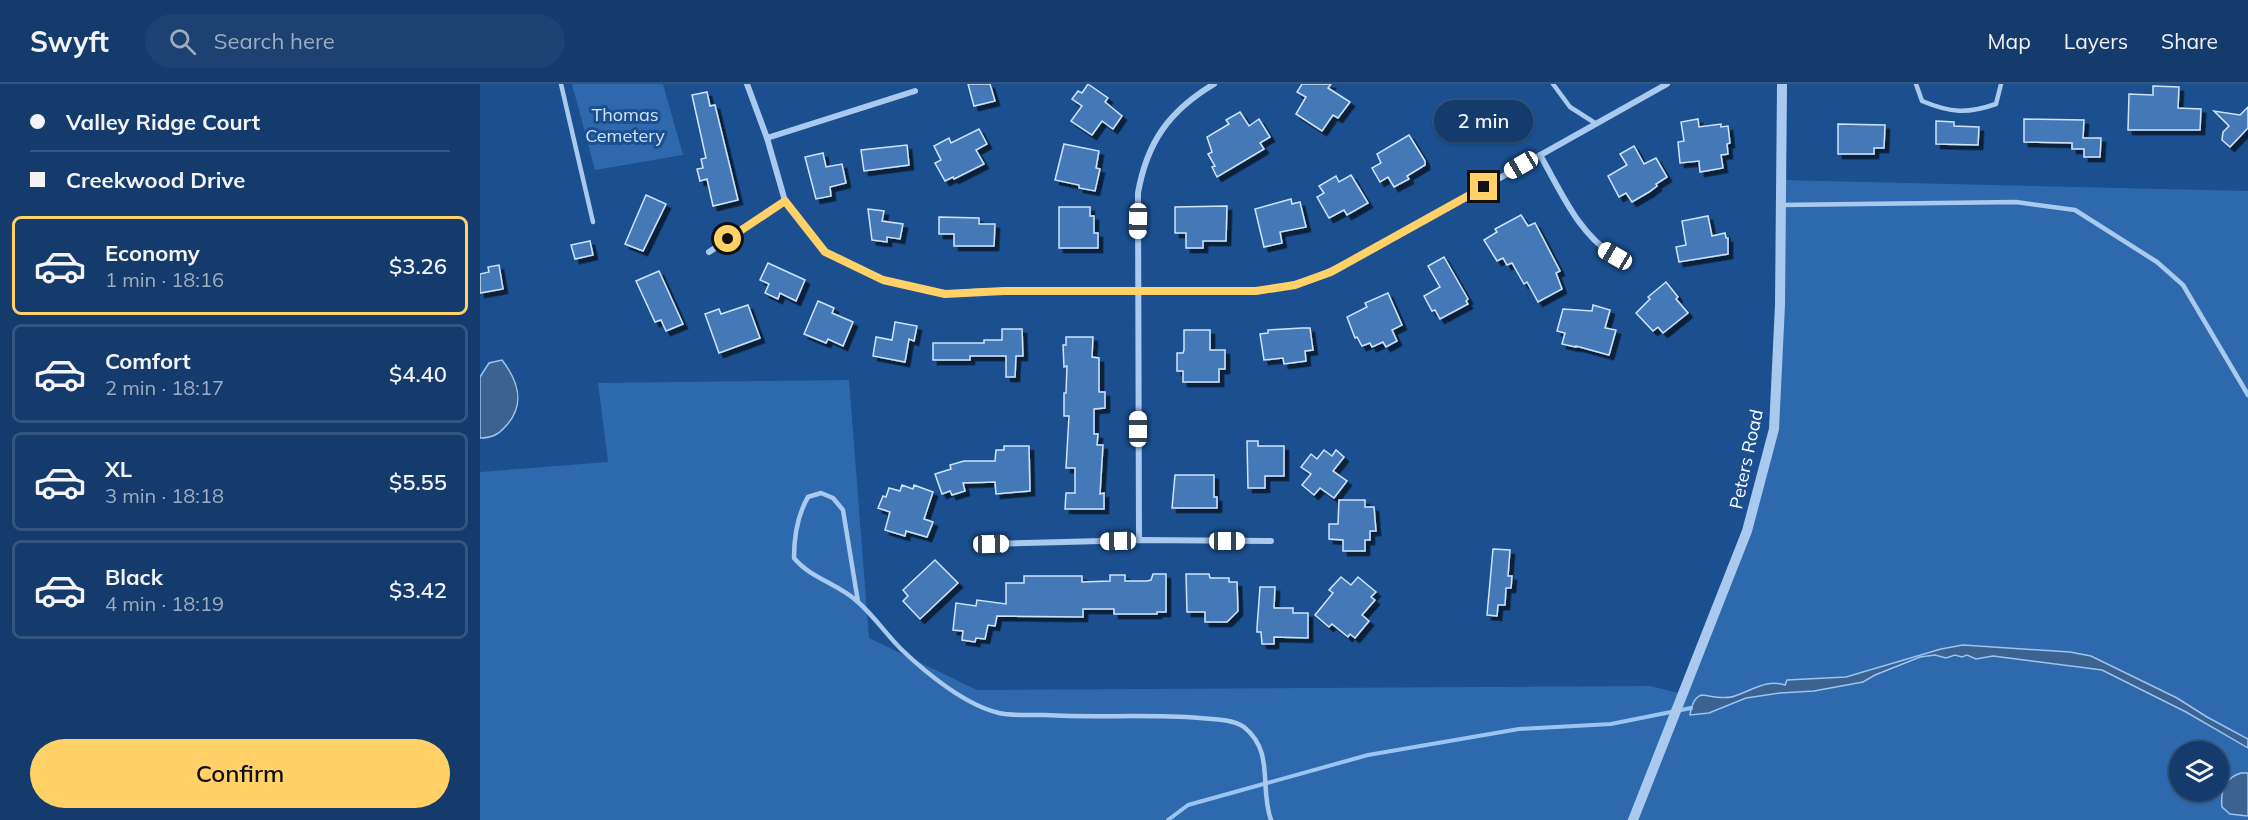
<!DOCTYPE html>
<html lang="en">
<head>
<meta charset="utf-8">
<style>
  :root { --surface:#143b6b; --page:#1d4271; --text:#f1f3f6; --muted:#9dadc1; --line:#33557e; --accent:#ffd166 }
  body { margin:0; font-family:Mulish,sans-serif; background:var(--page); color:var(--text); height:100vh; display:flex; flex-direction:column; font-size:22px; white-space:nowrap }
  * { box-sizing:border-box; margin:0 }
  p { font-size:20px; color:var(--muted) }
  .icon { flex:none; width:33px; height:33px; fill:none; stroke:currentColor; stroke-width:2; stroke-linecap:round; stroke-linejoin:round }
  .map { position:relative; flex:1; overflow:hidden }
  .sheet { display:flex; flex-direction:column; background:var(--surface); width:480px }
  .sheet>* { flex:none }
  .guide { display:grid; align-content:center; height:132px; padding:0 30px; background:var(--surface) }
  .fabs { position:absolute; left:1689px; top:657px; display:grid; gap:12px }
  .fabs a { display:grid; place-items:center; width:60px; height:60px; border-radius:50%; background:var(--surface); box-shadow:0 2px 4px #0004,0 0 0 2px var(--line); font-size:30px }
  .end { position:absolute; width:27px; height:27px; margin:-14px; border:8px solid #ffd166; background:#111; box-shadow:0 0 0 3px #111 }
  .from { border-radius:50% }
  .bubble { position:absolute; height:42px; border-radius:21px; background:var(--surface); box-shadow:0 2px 4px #0004,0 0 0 2px var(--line); font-size:20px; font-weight:600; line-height:42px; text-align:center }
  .car { position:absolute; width:18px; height:36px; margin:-18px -9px; border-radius:8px; box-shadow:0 0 4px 2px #0007; background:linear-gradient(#fff 24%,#345 0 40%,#fff 0 76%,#345 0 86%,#fff 0) }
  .guide b { display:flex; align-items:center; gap:21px; height:57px; font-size:22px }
  .guide b+b { border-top:2px solid var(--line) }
  .guide i { width:15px; height:15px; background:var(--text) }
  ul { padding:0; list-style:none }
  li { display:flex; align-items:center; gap:18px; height:99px; margin:0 12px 9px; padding:0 18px; border:3px solid var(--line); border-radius:9px }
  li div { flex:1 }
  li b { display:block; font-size:22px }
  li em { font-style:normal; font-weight:600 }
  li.active { border-color:var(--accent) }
  li>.icon { width:54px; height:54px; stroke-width:1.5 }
  .primary-button { display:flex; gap:12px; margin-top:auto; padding:12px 30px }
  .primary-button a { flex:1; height:69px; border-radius:36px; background:var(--accent); color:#111; font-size:24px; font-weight:600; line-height:69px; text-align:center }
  header { display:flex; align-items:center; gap:36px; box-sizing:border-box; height:84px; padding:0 30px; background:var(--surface); border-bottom:2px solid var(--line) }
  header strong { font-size:28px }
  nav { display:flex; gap:33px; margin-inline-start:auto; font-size:21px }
  .search { width:420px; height:54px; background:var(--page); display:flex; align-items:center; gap:15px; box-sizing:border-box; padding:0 21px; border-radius:33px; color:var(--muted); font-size:22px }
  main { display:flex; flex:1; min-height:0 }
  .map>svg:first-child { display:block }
  .green { fill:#2e69ad; fill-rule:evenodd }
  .water { fill:#3c6290; stroke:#9cc4f0; stroke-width:1.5 }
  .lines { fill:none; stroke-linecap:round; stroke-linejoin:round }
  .stream { stroke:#9cc4f0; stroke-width:4 }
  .building { fill:#4478b7; stroke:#cfe3fa; stroke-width:1.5; filter:url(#shadow) }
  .service { stroke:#a9c9ee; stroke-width:4.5 }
  .minor { stroke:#a9c9ee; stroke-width:6 }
  .tertiary { stroke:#a9c9ee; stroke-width:10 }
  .route { stroke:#ffd166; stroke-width:8 }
  .labels { text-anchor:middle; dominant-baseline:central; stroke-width:6; stroke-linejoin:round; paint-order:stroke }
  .park-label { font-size:18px; fill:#cfe3fa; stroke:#1b4f8f }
  .street-label { font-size:18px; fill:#fff; stroke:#1b4f8f }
</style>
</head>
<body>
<header>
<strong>Swyft</strong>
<div class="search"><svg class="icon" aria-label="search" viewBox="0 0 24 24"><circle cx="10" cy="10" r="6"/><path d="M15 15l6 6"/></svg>Search here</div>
<nav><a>Map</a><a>Layers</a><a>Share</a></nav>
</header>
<main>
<section class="sheet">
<div class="guide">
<b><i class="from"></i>Valley Ridge Court</b>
<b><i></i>Creekwood Drive</b>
</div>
<ul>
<li class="active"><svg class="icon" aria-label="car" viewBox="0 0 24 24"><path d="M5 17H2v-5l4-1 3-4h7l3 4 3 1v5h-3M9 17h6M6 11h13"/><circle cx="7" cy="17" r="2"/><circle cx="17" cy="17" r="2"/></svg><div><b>Economy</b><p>1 min · 18:16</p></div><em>$3.26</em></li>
<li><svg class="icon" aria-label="car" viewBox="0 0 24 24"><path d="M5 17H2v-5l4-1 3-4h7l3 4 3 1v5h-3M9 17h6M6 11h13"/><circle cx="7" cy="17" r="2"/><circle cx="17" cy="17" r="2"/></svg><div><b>Comfort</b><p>2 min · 18:17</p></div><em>$4.40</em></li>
<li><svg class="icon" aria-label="car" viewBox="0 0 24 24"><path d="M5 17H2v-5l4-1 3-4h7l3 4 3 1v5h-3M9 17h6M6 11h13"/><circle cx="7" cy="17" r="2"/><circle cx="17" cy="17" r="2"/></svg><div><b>XL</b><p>3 min · 18:18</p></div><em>$5.55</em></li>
<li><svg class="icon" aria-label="car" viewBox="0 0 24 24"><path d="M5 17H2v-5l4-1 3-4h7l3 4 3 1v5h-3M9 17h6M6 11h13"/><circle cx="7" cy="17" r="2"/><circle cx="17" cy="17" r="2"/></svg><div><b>Black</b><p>4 min · 18:19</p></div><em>$3.42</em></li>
</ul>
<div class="primary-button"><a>Confirm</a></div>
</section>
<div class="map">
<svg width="1768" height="736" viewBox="0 0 1768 736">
  <defs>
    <filter id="shadow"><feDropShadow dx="4.5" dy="4.5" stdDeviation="0" flood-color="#0009"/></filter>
  </defs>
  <rect width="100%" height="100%" fill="#1b4f8f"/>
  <g class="green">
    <polygon points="92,0 183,0 203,71 115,86"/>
    <path d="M1301,96L1768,107V736H0V388L128,378L118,299L369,296L389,554L497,606L1170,602L1203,610L1267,447L1294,345ZM1700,668H1738V706H1700Z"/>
  </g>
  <g class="water">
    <path d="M22,276C39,298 46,321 25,343C18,351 11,354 0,354V293L9,279Z"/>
    <path d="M1483,561L1590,568L1611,572L1697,614L1727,633L1768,655V664L1706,628L1622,586L1513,572L1496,575L1487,571L1482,573L1475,571L1466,574L1455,571L1440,573L1395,591L1383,598L1334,607L1300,609L1266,614L1229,629L1210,631C1211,624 1214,613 1222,611C1231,612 1246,616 1255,612C1273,606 1286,595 1305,601L1307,596L1366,593L1461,565Z"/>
    <path d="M1761,689H1768V732L1750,730L1742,723C1740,706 1745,694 1761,689Z"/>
  </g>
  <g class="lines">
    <polyline class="stream" points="688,736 708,721 888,671 1039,645 1131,640 1211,624"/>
  </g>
  <g class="building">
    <polygon points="488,0 510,0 515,17 494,22"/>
    <polygon points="608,0 628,14 625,18 642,32 633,45 622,37 612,51 591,37 602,22 592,15 598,7 602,9"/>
    <polygon points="822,0 851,0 848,4 870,18 858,34 853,31 842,47 816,30 826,13 817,8"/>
    <polygon points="1673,2 1699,3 1698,24 1721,25 1720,46 1648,46 1649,10 1673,11"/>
    <polygon points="227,8 230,22 235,21 258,116 233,122 227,95 220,97 217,85 223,84 221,75 226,74 212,11"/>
    <polygon points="1768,23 1768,44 1750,63 1742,56 1743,48 1749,42 1734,27 1760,31"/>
    <polygon points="760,28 769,42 779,35 790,53 780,59 784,65 737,93 732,83 735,82 728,70 732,68 727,53 749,40 746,36"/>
    <polygon points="1218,35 1219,43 1241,40 1241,43 1248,42 1250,59 1247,60 1248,70 1241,71 1243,84 1220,88 1219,77 1200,79 1198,58 1204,57 1201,38"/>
    <polygon points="1544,35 1604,36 1603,54 1621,54 1620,73 1604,73 1604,65 1592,65 1592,59 1544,58"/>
    <polygon points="1456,37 1474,38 1474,42 1499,43 1498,61 1456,60"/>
    <polygon points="1358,40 1405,41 1404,64 1394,64 1394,70 1358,70"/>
    <polygon points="499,45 507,60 496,66 504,80 474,95 473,93 465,97 455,79 461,76 454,62 469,54 471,59"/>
    <polygon points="929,51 945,77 945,81 927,92 929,95 914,103 908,93 900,98 892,84 901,79 897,70"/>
    <polygon points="584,60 619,67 616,84 620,85 615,107 599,104 599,101 575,96"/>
    <polygon points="427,61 429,81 384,87 381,66"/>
    <polygon points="1154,62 1164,80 1176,74 1187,93 1176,100 1177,102 1169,108 1152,118 1146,109 1139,113 1128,92 1147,81 1140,70"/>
    <polygon points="343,69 346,83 362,80 366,99 350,103 351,112 336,115 325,73"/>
    <polygon points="871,91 888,119 867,131 864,126 849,134 837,113 844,109 839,102 856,92 859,98"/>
    <polygon points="166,111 186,120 163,167 145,160"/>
    <polygon points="811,115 812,120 820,118 826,143 800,148 802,159 784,163 775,125"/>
    <polygon points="747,122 746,157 723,157 723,164 706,164 706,149 695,149 695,123"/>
    <polygon points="579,123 610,123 610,132 614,132 614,149 618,149 618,164 579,164"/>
    <polygon points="388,125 404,127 402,137 423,140 420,155 407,153 407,158 392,156"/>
    <polygon points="1041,131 1048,142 1055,139 1080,187 1076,189 1082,205 1058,218 1047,198 1044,200 1032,179 1027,181 1023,174 1017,177 1004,156 1017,148 1015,145"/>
    <polygon points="1228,132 1232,152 1245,149 1246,154 1248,154 1248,170 1199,178 1196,163 1206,161 1202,137"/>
    <polygon points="459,133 499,134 499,140 515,140 514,162 474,162 474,150 459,150"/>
    <polygon points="110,157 113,171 95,175 91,161"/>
    <polygon points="964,173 988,215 986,217 988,220 960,235 955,226 952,227 944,212 960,203 948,182"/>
    <polygon points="288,179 325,196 316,217 300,209 298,215 285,209 289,200 280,196"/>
    <polygon points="19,181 23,205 0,209 0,190 9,188 8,183"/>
    <polygon points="179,187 203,240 186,247 181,236 175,238 156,197"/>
    <polygon points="1186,198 1198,213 1196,215 1208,229 1183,249 1178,243 1173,247 1156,229 1170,215 1168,213"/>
    <polygon points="908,209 922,241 912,246 917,257 906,263 903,258 892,263 890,259 882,262 877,253 875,254 867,233 887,223 885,219"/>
    <polygon points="338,217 354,224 352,229 373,238 363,262 348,255 346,259 324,250"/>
    <polygon points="268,221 280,254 239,269 225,230 239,225 241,230"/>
    <polygon points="1113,221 1130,226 1125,244 1136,246 1129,271 1096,262 1096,263 1082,260 1085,249 1077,247 1083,225 1112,227"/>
    <polygon points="415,238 437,242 434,257 429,255 425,278 393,272 396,253 412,256"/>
    <polygon points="822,244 830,244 833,266 825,267 826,277 804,280 803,274 784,276 780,250 788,249 788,246"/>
    <polygon points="522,245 542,245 543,272 536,272 535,293 526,293 526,272 490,272 490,276 453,276 453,259 504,259 504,256 522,256"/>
    <polygon points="704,246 730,246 730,266 745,266 745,285 739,285 739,298 703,298 703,287 697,287 697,269 703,269 704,266"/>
    <polygon points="586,253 613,253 612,273 619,274 619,308 625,308 625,324 614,325 614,350 618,350 617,361 623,361 620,410 624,409 624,425 585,425 586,409 595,409 595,384 586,384 589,332 584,332 584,309 586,309 587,282 584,283 583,261 586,261"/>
    <polygon points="767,357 778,357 778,362 804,362 804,392 785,392 785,404 768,404"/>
    <polygon points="524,362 549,362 550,407 516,410 515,398 483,399 485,407 472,411 470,407 462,410 455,390 471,385 470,381 484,377 515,377 516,366 524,366"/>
    <polygon points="844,366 852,372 856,366 864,373 853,387 867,397 854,414 840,404 834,411 822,401 831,390 821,383 831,370 837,375"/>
    <polygon points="695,391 734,391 734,413 737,413 737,424 692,424"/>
    <polygon points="422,401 433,405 434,401 453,408 444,435 453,438 447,453 426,447 425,452 405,446 410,428 398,424 403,412 406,413 409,404 420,407"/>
    <polygon points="859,416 885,416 885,423 894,423 896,447 890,447 890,456 885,456 885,467 863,467 863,456 849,455 849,440 858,440"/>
    <polygon points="1013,465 1030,466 1028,492 1032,492 1031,504 1026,504 1025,521 1018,521 1017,532 1007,531"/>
    <polygon points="455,476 478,499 440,535 423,517 428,512 423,506"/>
    <polygon points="673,490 686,490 686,528 677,528 677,530 634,530 634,525 603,525 603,533 517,532 515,542 508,541 505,555 496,554 495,558 482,556 483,547 473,546 476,519 496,522 497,516 526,520 526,499 544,499 544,492 602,492 602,498 630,497 630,491 645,491 645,497 667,497 671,496"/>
    <polygon points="706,490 729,490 730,494 749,494 749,498 757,498 758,527 747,538 725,538 725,528 707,528"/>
    <polygon points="861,493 871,501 878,493 896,508 891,513 895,516 882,531 889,537 875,554 870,550 868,553 852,540 849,543 835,531 853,509 849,506"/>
    <polygon points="780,503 795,503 794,524 813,524 813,529 828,529 828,554 794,553 794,560 782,560 781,548 777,548 777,544"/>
  </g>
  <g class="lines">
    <g class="service">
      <polyline points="81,0 113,138"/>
      <polyline points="1073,0 1090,23 1115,39"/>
      <path d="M1436,0L1442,17C1471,29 1487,30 1516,20L1521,0"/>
      <polyline points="1301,121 1536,118 1595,126 1677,178 1703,201 1768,311"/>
      <path d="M378,518L363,426L353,414L341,409L328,413C317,432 314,453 314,474C330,494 359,500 378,518C394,532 406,550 421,565C446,589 485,621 519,629C534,632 550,631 565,631C617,634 668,630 720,634C733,635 753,635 764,643C795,668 779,703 791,736"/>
    </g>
    <g class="minor">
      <path d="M267,0L287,54L305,117L345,168L403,196L465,210L504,207H776C825,202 853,187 895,164L1187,0"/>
      <polyline points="287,54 435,7"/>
      <path d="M1060,71C1081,107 1098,150 1135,172"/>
      <polyline points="229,168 305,117"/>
      <path d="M659,456L658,109C667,58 689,27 734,0"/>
      <polyline points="511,460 659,456 791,457"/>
    </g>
    <polyline class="tertiary" points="1153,736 1267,447 1294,345 1300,221 1302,0"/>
  </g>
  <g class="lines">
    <polyline class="route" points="248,155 305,117 345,168 403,196 465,210 524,207 776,207 815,201 851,188 1004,103"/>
  </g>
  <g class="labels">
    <g class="park-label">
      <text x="145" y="30">Thomas<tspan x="145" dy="21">Cemetery</tspan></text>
    </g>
    <g class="street-label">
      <text transform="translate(1266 375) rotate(-78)">Peters Road</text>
    </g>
  </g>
</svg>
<div class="fabs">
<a><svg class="icon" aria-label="layers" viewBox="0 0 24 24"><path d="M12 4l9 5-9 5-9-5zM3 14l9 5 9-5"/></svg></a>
</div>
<i class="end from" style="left:248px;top:155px"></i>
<i class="end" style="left:1004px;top:103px"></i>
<div class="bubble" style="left:954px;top:16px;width:99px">2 min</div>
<i class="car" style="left:1041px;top:81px;rotate:240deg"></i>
<i class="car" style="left:658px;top:137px;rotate:181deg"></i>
<i class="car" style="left:1135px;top:172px;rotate:300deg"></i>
<i class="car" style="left:658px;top:345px;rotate:0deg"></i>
<i class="car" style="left:638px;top:457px;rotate:269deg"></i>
<i class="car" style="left:747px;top:457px;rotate:90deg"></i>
<i class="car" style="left:511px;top:460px;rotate:89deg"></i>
</div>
</main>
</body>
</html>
